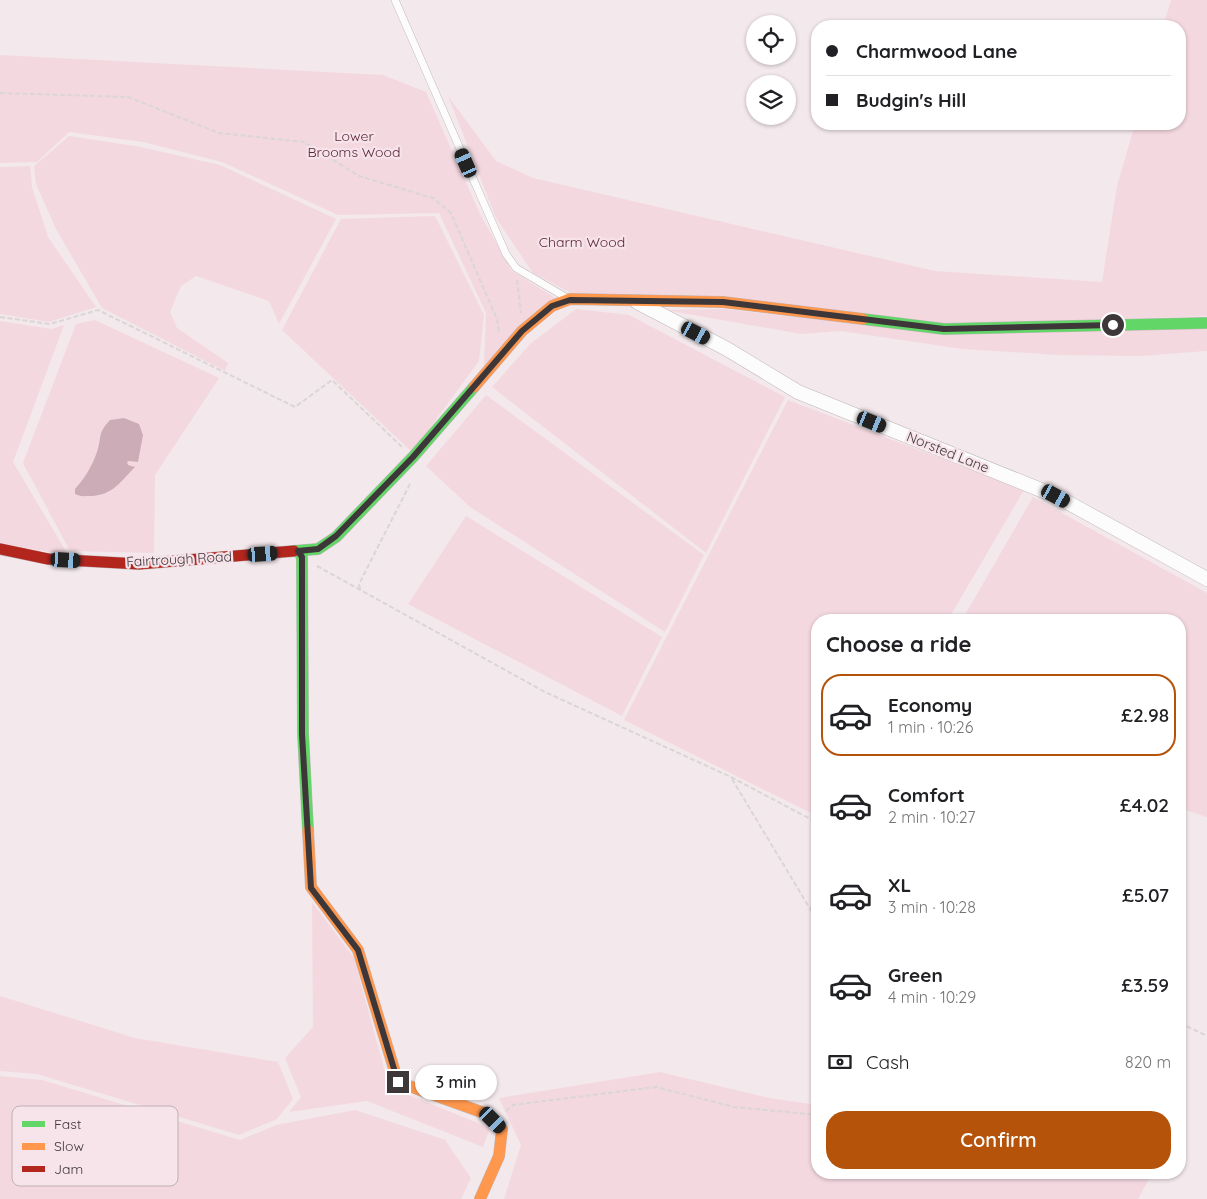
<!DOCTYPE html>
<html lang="en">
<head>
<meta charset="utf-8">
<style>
  :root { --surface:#fff; --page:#f6f6f6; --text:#202124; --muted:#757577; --line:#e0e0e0; --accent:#b45309 }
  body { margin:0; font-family:Quicksand,sans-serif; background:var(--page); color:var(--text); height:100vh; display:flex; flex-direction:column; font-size:19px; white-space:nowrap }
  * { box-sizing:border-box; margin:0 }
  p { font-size:16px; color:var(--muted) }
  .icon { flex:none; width:28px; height:28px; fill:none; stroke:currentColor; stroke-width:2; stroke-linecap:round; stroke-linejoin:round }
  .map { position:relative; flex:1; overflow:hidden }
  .panel { position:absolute; left:811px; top:614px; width:375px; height:565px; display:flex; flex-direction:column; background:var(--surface); border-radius:20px; box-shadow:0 1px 4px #0004 }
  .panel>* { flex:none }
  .top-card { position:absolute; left:811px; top:20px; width:375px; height:110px; border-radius:20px; box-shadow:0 1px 4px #0004; display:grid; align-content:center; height:110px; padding:0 15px; background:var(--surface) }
  .fabs { position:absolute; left:746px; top:15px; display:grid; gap:10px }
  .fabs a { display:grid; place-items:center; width:50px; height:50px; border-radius:50%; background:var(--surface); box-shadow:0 1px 4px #0004; font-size:25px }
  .end { position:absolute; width:22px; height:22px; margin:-11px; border:6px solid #3e3739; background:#fff; box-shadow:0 0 0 2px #fff }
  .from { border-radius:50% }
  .bubble { position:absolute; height:35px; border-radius:18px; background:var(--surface); box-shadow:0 1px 4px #0004; font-size:16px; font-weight:600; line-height:35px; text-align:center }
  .car { position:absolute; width:15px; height:30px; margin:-15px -8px; border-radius:6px; box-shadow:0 0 4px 1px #0007; background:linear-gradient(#222 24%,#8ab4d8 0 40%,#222 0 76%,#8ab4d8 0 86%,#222 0) }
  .top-card b { display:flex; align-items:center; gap:18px; height:48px; font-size:19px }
  .top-card b+b { border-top:1px solid var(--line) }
  .top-card i { width:12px; height:12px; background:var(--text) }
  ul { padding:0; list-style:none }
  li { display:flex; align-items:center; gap:15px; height:82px; margin:0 10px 8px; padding:0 5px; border:2px solid transparent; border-radius:20px }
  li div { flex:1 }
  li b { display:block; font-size:19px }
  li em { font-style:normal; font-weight:600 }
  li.current { border-color:var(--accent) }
  li>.icon { width:45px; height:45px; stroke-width:1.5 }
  h2 { padding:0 15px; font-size:22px; line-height:60px }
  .pay { display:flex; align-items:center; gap:12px; height:55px; padding:0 15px; font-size:19px }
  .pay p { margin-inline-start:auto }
  .action { display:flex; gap:10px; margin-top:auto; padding:10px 15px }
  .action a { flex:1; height:58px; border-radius:20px; background:var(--accent); color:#fff; font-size:20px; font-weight:600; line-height:58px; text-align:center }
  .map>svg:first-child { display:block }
  .green { fill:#f4d8e0 }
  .water { fill:#ccacb6 }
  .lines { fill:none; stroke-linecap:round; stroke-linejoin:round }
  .lane-casing { stroke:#c0b8ba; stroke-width:8 }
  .street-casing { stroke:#c0b8ba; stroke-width:15 }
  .fast-casing { stroke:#c0b8ba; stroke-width:12 }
  .slow-casing { stroke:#c0b8ba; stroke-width:12 }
  .jam-casing { stroke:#c0b8ba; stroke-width:12 }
  .path { stroke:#dad6d7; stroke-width:2; stroke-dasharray:5 2.5; stroke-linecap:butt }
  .lane { stroke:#fdfcfc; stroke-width:7 }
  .street { stroke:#fdfcfc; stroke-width:14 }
  .fast { stroke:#63d668; stroke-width:11 }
  .slow { stroke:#ff974d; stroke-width:11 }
  .jam { stroke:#b3261e; stroke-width:11 }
  .route { stroke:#3e3739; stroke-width:6 }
  .labels { text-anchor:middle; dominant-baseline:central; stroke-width:4.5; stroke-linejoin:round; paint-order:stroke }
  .park-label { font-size:14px; fill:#5a253a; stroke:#f7e4ea }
  .street-label { font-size:14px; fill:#3e3739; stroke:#f7e4ea }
  .key { fill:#f7e4ea; stroke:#c0b0b5; stroke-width:1 }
  .key-label { font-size:14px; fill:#3e3739 }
</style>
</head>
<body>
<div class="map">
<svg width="1207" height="1199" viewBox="0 0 1207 1199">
  <rect width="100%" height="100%" fill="#f3e8eb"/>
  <g class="green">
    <polygon points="1171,0 1207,0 1207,316 947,325 571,293 533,273 496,218 448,96 496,161 533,178 935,271 1102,282 1117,186 1135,124 1180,124 1180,26 1163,26"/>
    <polygon points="0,55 383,75 426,92 480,214 512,271 557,299 484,366 486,313 439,213 338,215 222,162 143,142 69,132 37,162 0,163"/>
    <polygon points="69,136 141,147 220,165 336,219 279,324 269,301 196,276 181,286 170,312 177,328 228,363 225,371 102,308 56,229 36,184 34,166"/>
    <polygon points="30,166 32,187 48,237 96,307 49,322 0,314 0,167"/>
    <polygon points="435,216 484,315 479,361 412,452 282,330 341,219"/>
    <polygon points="576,309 629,315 785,397 706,553 492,387 530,344"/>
    <polygon points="724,309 870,325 1207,328 1207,351 1141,356 1059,355 962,349 841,331 801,334 665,310"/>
    <polygon points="95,320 219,378 155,475 154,553 70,551 23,463 76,324"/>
    <polygon points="0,321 52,329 64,325 13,462 68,555 0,544"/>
    <polygon points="486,395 704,555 665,632 470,507 426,466"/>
    <polygon points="788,400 1024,490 948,620 818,620 817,816 624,720"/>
    <polygon points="1033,497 1207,593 1207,817 1180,808 1180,620 962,620"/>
    <polygon points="466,516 662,637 622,716 408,604"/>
    <polygon points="312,902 354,958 389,1087 490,1128 483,1147 367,1101 289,1112 301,1097 285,1058 313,1027"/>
    <polygon points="0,996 135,1038 278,1062 293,1099 277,1119 239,1135 37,1074 0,1071"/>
    <polygon points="660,1072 769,1098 817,1105 818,1172 1152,1173 1138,1199 504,1199 521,1145 499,1098"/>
    <polygon points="0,1076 42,1080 240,1140 276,1125 355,1110 445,1140 471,1178 461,1199 0,1199"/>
  </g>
  <path class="water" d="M124,418L139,424L143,435L138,462L129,461L127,462L128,465L135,467C120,482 113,495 91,496C85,496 81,497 75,494V489C85,478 92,466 97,452C102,437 97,434 110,420Z"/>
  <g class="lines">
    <defs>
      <polyline id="lane" points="395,0 506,254 516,268 567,298"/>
      <polyline id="street" points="637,302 727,349 798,392 1056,496 1207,579"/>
      <g id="fast">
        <polyline points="863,319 944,329 1207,323"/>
        <polyline points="294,551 318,549 336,537 413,457 474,387"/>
        <polyline points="298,551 302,557 303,733 308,830"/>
      </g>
      <g id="slow">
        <polyline points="474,387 522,331 552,306 570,299 723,302 863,319"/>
        <polyline points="308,830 311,887 358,950 398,1082 487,1114 502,1129 499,1156 480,1199"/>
      </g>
      <polyline id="jam" points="0,549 48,559 139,564 294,551"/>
    </defs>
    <use href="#lane" class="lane-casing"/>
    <use href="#street" class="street-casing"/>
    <use href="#fast" class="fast-casing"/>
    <use href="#slow" class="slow-casing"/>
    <use href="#jam" class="jam-casing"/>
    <g class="path">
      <polyline points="0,93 128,97 219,133 304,142 359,176 433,198 451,213 497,319 499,332"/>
      <polyline points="517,280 521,313"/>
      <polyline points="0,317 50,324 98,310 295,407 332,380 402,447"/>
      <polyline points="317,566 545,692 731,777 818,823"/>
      <polyline points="360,589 359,584 411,482"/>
      <polyline points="732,779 818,922"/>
      <polyline points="1180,1023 1207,1036"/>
      <polyline points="506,1111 513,1105 656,1087 734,1107 818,1115"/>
    </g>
    <use href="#lane" class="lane"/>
    <use href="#street" class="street"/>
    <use href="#fast" class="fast"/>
    <use href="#slow" class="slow"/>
    <use href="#jam" class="jam"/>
  </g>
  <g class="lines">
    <polyline class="route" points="398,1082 358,950 311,888 302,734 302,557 298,551 318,549 336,536 413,457 522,331 552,306 570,300 723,302 944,329 1113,325"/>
  </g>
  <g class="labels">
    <g class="park-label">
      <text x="354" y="136">Lower<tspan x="354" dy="16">Brooms Wood</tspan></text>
      <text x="582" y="242">Charm Wood</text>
    </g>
    <g class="street-label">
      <text transform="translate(948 452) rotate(22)">Norsted Lane</text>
      <text transform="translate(179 559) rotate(-3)">Fairtrough Road</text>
    </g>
  </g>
  <rect x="12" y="1106" width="166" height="80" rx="8" class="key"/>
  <rect x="22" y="1121" width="23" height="6" fill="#63d668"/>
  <rect x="22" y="1143" width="23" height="7" fill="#ff974d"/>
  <rect x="22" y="1166" width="23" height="6" fill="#b3261e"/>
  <g class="key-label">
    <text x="54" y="1129">Fast</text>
    <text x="54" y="1151">Slow</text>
    <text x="54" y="1174">Jam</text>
  </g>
</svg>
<div class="fabs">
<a><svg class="icon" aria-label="locate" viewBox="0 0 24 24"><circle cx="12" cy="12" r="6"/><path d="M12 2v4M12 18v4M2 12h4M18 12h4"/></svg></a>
<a><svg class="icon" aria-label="layers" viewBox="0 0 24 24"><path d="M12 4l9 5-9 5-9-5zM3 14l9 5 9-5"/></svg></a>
</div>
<i class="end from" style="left:1113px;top:325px"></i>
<i class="end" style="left:398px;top:1082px"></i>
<div class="bubble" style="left:415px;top:1065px;width:82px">3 min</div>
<i class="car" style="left:466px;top:163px;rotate:336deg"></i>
<i class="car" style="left:696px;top:333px;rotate:118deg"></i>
<i class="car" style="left:872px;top:422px;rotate:112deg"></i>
<i class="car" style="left:1056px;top:496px;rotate:119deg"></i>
<i class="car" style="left:263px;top:554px;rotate:86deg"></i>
<i class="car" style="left:66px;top:560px;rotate:93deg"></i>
<i class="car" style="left:493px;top:1120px;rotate:135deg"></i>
<div class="top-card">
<b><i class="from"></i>Charmwood Lane</b>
<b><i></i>Budgin's Hill</b>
</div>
<section class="panel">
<h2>Choose a ride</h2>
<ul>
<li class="current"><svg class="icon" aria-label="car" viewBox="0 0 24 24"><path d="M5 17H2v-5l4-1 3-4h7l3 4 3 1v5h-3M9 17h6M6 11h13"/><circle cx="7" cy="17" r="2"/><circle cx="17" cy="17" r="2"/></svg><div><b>Economy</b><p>1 min · 10:26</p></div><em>£2.98</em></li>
<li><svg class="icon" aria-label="car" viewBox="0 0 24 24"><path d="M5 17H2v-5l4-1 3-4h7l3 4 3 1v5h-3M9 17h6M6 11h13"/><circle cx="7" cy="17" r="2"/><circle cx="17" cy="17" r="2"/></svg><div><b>Comfort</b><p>2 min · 10:27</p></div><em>£4.02</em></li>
<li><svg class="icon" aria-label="car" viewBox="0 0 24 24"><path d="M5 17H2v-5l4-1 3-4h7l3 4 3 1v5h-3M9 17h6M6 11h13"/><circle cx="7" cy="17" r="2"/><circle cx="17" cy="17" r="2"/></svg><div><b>XL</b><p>3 min · 10:28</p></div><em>£5.07</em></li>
<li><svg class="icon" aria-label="car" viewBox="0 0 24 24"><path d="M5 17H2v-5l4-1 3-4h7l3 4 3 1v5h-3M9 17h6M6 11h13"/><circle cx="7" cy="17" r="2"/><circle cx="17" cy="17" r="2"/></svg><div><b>Green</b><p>4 min · 10:29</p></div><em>£3.59</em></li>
</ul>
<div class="pay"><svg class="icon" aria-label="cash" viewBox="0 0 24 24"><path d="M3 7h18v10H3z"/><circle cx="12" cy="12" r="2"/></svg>Cash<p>820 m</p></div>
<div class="action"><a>Confirm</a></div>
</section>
</div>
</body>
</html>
